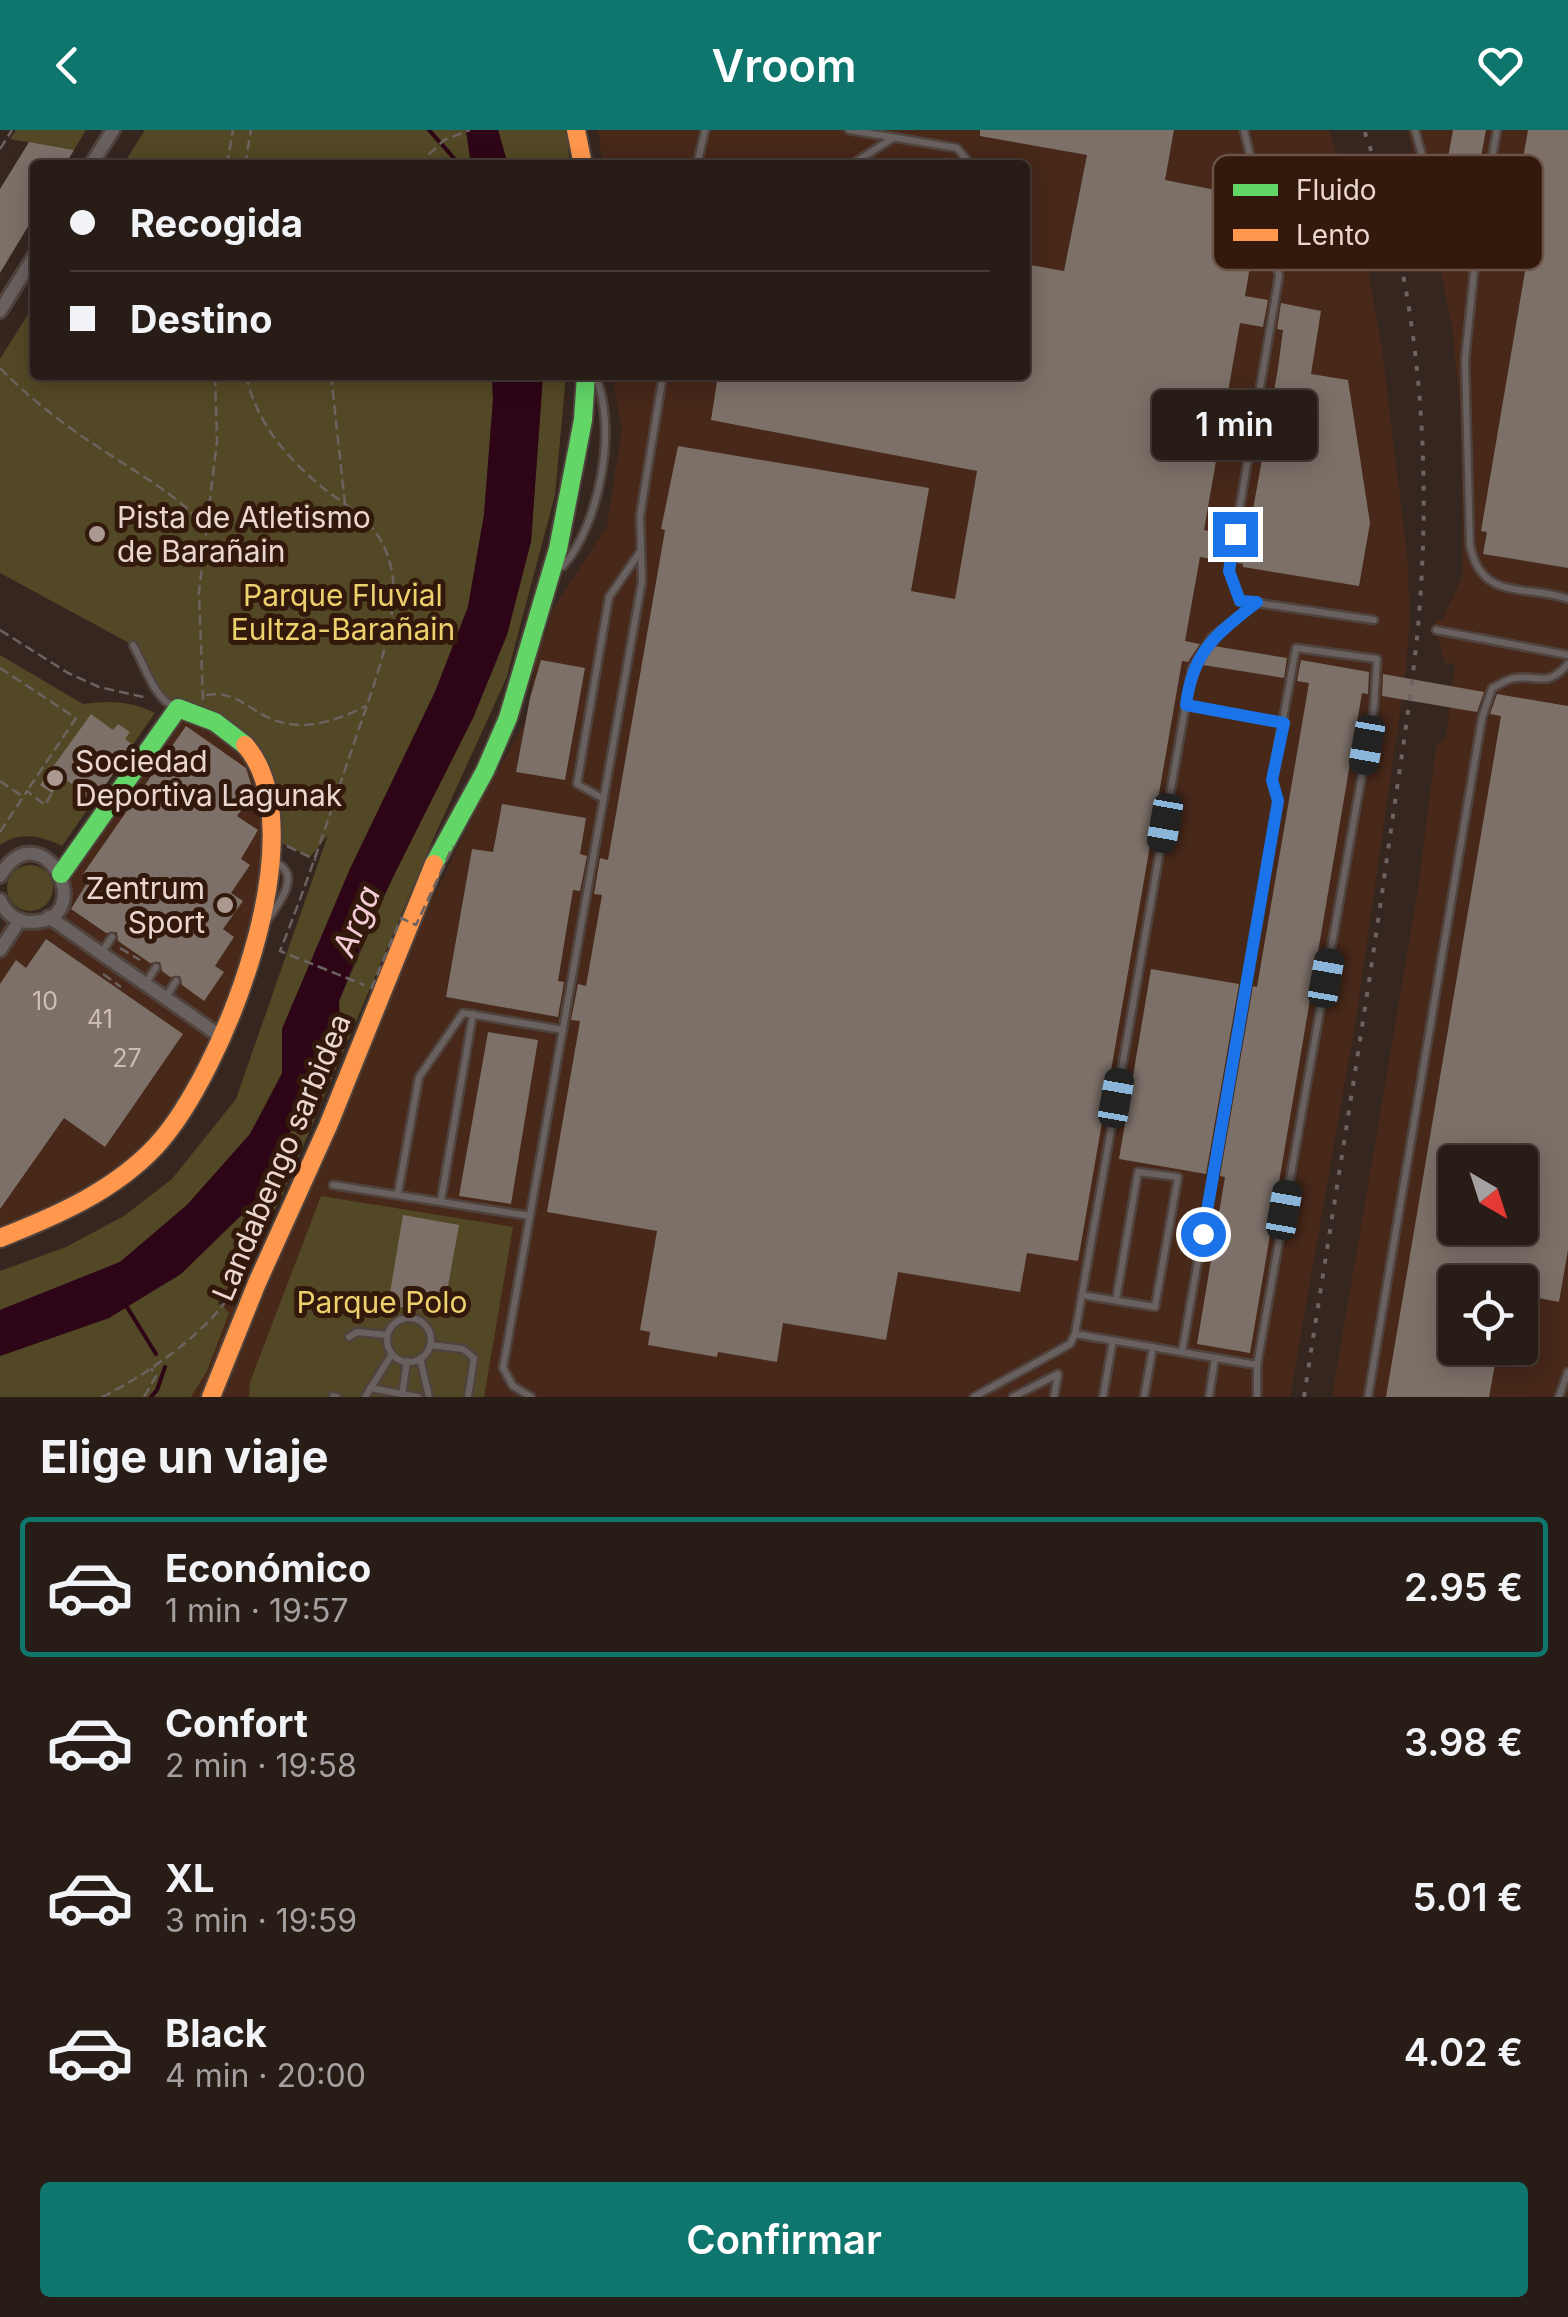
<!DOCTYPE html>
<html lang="es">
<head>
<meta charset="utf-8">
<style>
  :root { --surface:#281c17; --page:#302520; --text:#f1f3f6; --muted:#a5a1a1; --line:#443a36; --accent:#0f766e }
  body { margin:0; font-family:Inter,sans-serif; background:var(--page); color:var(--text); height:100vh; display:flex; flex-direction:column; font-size:38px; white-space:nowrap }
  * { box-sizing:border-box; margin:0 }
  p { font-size:32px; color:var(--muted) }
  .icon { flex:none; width:55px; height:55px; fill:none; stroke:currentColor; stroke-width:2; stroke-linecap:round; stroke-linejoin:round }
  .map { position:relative; height:1267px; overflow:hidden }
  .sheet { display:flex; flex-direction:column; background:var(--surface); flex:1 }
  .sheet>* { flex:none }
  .hud { position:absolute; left:30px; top:30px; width:1000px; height:220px; border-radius:10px; box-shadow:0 5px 25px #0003,0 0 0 2px var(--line); display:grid; align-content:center; height:220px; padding:0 40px; background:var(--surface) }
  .needle { width:65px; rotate:141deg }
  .controls { position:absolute; left:1438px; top:1015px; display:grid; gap:20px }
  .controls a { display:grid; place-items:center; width:100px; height:100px; border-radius:10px; background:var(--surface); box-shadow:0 5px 25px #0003,0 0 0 2px var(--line); font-size:50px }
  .end { position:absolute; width:45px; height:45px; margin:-22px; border:12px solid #1a73e8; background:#fff; box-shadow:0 0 0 5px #fff }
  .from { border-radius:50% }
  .bubble { position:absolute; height:70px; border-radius:10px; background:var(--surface); box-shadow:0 5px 25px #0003,0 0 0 2px var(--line); font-size:32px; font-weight:600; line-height:70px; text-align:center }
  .car { position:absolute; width:30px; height:60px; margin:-30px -15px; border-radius:12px; box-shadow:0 0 8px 2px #0007; background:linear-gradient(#222 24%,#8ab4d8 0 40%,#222 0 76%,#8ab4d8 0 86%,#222 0) }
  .hud b { display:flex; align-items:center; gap:35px; height:95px; font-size:38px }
  .hud b+b { border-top:2px solid var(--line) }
  .hud i { width:25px; height:25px; background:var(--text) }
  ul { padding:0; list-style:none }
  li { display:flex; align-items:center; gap:30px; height:140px; margin:0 20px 15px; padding:0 20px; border:5px solid transparent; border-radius:10px }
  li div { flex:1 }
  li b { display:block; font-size:38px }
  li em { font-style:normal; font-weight:600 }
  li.on { border-color:var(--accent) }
  li>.icon { width:90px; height:90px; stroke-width:1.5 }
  h2 { padding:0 40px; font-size:45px; line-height:120px }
  .primary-button { display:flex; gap:20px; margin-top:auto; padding:20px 40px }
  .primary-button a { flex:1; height:115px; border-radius:10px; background:var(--accent); color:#fff; font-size:40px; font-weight:600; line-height:115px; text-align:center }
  header { display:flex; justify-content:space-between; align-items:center; height:130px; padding:0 40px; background:var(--accent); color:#fff; font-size:45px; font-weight:600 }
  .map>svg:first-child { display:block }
  .built { fill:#472819; fill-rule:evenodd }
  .green { fill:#534825 }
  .water { fill:#2e0516 }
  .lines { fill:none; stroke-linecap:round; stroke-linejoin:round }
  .stream { stroke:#2e0516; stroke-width:4 }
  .building { fill:#7c7068; fill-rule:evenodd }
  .lane-casing { stroke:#50433d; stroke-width:11 }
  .street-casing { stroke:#50433d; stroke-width:18 }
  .fast-casing { stroke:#50433d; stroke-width:22 }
  .slow-casing { stroke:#50433d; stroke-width:22 }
  .path { stroke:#6c6360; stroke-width:2.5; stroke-dasharray:10 5; stroke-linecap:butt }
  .lane { stroke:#69615f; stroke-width:6 }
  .street { stroke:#69615f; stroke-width:12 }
  .fast { stroke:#63d668; stroke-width:18 }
  .slow { stroke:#ff974d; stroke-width:18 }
  .rail { stroke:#6d6360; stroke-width:4; stroke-dasharray:5 10; stroke-linecap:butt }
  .path-bridge { stroke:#6c6360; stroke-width:2.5; stroke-dasharray:10 5; stroke-linecap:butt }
  .route { stroke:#1a73e8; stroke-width:12 }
  .poi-dot { fill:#ab9991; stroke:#33190c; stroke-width:4 }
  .labels { text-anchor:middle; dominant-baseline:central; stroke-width:10; stroke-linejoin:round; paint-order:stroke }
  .number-label { font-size:25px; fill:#cebdb5 }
  .poi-label { font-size:30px; fill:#ead7cf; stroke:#33190c; text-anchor:start }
  .park-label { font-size:30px; fill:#edd16d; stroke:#33190c }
  .street-label { font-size:30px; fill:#ead7cf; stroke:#33190c }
  .water-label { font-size:32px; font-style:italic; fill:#f4cad7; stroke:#33190c }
  .key { fill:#33190c; stroke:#6a5246; stroke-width:2.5 }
  .key-label { font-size:28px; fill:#ead7cf }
</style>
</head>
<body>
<header><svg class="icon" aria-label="back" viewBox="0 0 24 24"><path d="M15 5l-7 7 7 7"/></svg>Vroom<svg class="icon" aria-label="heart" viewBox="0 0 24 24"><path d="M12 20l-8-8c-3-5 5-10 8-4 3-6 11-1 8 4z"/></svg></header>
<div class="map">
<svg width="1568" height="1267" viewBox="0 0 1568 1267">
  <rect width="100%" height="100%" fill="#35261f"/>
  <g class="built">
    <polygon points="598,0 1329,0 1359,89 1382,218 1407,423 1410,486 1406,539 1356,889 1290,1267 103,1267 226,1172 235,1177 477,678 526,590 536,530 554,477 607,396 622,299 611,245 1025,245 1025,35 603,35"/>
    <path d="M1407,0H1568V1267H1332L1418,759L1436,617L1446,607L1455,534L1445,533L1438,507L1433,506L1436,490H1442L1463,445L1460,276L1452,197L1427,73ZM1455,1032H1520V1098H1455ZM1455,1152H1520V1218H1455Z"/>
    <polygon points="178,578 250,621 267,665 262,796 209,939 119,1050 0,1108 0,800 10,785 34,792 62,772 61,744"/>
  </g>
  <g class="green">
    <polygon points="16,0 86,0 74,20 10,9"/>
    <polygon points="145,0 466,0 471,35 123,35"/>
    <polygon points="498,0 566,0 570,35 508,35"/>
    <polygon points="35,173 35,245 492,245 493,270 484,385 468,477 435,562 350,739 282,899 283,943 250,1004 187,1075 120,1132 0,1180 0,1141 66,1117 124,1086 172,1049 236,969 328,705 310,727 277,711 266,630 178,578 157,560 133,515 0,443 0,229"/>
    <polygon points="543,245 566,245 555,365 506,549 434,707 280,1071 217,1175 221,1174 229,1183 207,1241 191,1267 0,1267 0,1226 109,1188 340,903 339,871 410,708 473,588 531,412"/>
    <path d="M0,525L83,574C107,570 133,571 155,583L62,716C41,706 20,701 0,715Z"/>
    <circle cx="30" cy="758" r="23"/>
    <polygon points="321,1066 513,1097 484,1267 249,1267 250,1252"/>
  </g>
  <g class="water">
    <polygon points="466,0 498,0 508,35 471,35"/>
    <polygon points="492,245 543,245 531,412 507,505 473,588 369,795 339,871 340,903 255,1072 181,1144 109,1188 0,1226 0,1180 120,1132 187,1075 250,1004 282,943 282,899 350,739 435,562 468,477 484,385 493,270"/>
  </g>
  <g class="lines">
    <g class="stream">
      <polyline points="429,0 460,35"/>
      <polyline points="127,1177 156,1224"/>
      <polyline points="151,1267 157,1260 165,1237"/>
    </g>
  </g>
  <g class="building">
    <polygon points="980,0 1174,0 1165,50 1231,63 1224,100 1255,107 1245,166 1268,170 1263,197 1240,193 1204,400 1228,404 1224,431 1200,427 1185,511 1200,514 1188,532 1182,531 1078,1131 1027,1123 1020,1162 898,1142 886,1210 783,1193 777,1232 718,1222 717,1227 648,1215 650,1202 640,1200 657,1101 547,1082 580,891 571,890 578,854 586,856 602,765 594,764 600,728 608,730 665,400 661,399 678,316 929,358 911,461 955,469 977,341 711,290 718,245 1025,245 1025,134 1064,141 1087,25 980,6"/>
    <polygon points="1453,0 1486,0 1479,38 1447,33"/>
    <polygon points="1528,0 1568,0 1568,438 1483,424 1487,402 1481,401 1529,118 1508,115"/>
    <polygon points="29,12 74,20 65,35 35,35 35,85 0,143 0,59"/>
    <polygon points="1281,173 1321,181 1311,244 1348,250 1370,393 1359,456 1243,437 1243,434 1237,433 1242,407 1248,408 1278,238 1283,200 1277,199"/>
    <polygon points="1214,516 1287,528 1284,548 1203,535"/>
    <polygon points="541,530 585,538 565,650 516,642 530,568"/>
    <polygon points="1301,530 1369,542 1368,564 1362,563 1250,1223 1197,1214 1225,1047 1220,1046 1253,856 1257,857 1309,553 1297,551"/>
    <polygon points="1383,544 1484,562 1477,582 1382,566"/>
    <path d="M1497,564L1568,576V1120L1559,1172L1533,1167L1526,1210H1520V1152H1455V1218H1498L1489,1267H1386L1501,586L1490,584ZM1455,1032H1520V1098H1455Z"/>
    <polygon points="91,584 113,600 118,594 130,602 125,609 133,615 95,670 63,648 52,663 40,655"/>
    <polygon points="186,596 246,638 254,663 237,686 258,700 241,729 250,735 231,763 243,771 223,799 234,807 215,836 224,842 204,871 182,855 180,846 170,847 162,841 160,832 150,833 118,811 117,802 106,803 71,779 90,748 83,744"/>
    <polygon points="502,674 586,688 580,724 587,726 580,761 573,760 558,851 564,852 558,887 446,867 472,719 493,722"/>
    <polygon points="46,809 183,904 105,1017 64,988 0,1079 0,854 16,830 26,838"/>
    <polygon points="1151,839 1239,854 1206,1044 1119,1029"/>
    <polygon points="488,902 538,910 511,1074 459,1066"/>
    <polygon points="403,1085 459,1095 443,1184 388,1175"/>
  </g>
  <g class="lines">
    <defs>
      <g id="lane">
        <polyline points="849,0 957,18 971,35"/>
        <polyline points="1244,0 1279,146 1229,441 1240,471 1256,472"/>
        <path d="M1415,0C1427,44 1434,73 1481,91"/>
        <path d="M1497,0L1477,113L1465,230L1470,415C1481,472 1526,454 1568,469"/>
        <polyline points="697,35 705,0"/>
        <polyline points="851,35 893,8"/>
        <path d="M563,436C600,394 618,297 595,245"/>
        <polyline points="1436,500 1568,525"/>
        <path d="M133,515C145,535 154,570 177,578"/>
        <polyline points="1186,575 1284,593"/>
        <polyline points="604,669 577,654 609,467 640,422"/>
        <path d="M266,791C280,773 305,740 270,731"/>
        <polyline points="102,822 112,807"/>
        <polyline points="146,853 156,837"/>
        <polyline points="166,867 176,851"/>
        <polyline points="333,1055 530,1086"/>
        <polyline points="398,1063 419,947 463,883 563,900"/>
        <polyline points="441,1070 473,884"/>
        <polyline points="1082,1165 1155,1177 1178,1047 1138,1042 1116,1170"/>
        <circle cx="409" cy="1210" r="22"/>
        <path d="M1075,1204C1136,1214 1196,1225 1257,1235L1374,577L1377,529L1296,518L1272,650L1278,671L1182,1222"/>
        <polyline points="349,1207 357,1202 387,1205"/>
        <polyline points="430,1215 463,1219 474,1228 468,1267"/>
        <polyline points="420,1228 429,1267"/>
        <polyline points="1257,1235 1257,1267"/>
        <polyline points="370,1258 418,1267"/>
        <polyline points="333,1266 337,1267"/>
        <polyline points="402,1266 407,1231"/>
        <polyline points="365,1267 392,1224"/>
        <polyline points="531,1267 513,1256 503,1238 642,451 640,386 663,245"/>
        <polyline points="974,1267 1070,1214 1075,1204 1192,539 1212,507 1257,473 1374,490"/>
        <polyline points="1013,1267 1058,1244 1054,1267"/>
        <polyline points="1103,1267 1113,1210"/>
        <polyline points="1144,1267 1153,1217"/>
        <polyline points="1209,1267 1215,1228"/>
        <path d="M1368,1267L1482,588L1492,558C1499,555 1507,549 1515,548C1541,545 1546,558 1568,534"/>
        <polyline points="1559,1267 1568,1242"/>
      </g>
      <g id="street">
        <polyline points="91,35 113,0"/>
        <polyline points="0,181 35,125"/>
        <path d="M0,746C42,676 102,792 31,792C16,792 6,783 0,770"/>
        <polyline points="49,787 223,908"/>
        <polyline points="0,820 20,790"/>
      </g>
      <g id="fast">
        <polyline points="434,734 485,641 508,588 558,419 583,290 586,245"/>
        <polyline points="61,744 178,578 215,592 245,615"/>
      </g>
      <g id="slow">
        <polyline points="576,0 583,35"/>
        <path d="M0,1108C56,1086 114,1061 156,1016C223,944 319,699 245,615"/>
        <polyline points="211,1267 257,1153 328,996 434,734"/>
      </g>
    </defs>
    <use href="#lane" class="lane-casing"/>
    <use href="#street" class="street-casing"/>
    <use href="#fast" class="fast-casing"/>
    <use href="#slow" class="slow-casing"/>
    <g class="path">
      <polyline points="0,19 12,0"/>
      <polyline points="227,35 233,0"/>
      <polyline points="245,35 251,0"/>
      <polyline points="418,35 444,10 470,0"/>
      <path d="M0,238C34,273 71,300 112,326C145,348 181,367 206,399"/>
      <path d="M246,245C256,293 289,331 327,361C343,373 362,385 374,400C389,419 396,448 393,472C389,519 367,574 352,619C329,687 307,754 280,821L364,855"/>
      <polyline points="331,245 345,374"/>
      <polyline points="0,500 68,543 99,557 148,568"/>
      <polyline points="0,538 76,588 27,661"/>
      <path d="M206,565C232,561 243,574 265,586C300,604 333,592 366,576"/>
      <polyline points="203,570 199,462 217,311 215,245"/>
      <polyline points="0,651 22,666"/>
      <polyline points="0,702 27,661 45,675 52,663"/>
      <polyline points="287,716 316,730"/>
      <polyline points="120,818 140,830"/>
      <polyline points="103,844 121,857"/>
      <path d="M102,1267C145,1246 207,1203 232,1162"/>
      <polyline points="144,1267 156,1246 151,1238"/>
    </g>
    <use href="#lane" class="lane"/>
    <use href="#street" class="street"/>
    <use href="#fast" class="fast"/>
    <use href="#slow" class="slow"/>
    <path class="rail" d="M1304,1267C1331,1090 1361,913 1386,735C1396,662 1408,590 1416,517C1434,346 1422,162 1364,0"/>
    <polyline class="path-bridge" points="371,859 401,788 416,795 453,716"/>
  </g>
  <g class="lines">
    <path class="route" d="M1203,1104L1278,671L1272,650L1284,593L1186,575C1193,520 1216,505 1257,472L1240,471L1229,441L1235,404"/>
  </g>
  <g class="poi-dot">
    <circle cx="97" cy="404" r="10"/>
    <circle cx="55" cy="648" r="10"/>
    <circle cx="225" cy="775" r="10"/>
  </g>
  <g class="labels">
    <g class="number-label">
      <text x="45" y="871">10</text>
      <text x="100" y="889">41</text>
      <text x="127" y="928">27</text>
    </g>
    <g class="poi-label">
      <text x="117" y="387">Pista de Atletismo<tspan x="117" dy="34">de Barañain</tspan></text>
      <text x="75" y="631">Sociedad<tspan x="75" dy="34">Deportiva Lagunak</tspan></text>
      <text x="205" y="758" text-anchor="end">Zentrum<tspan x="205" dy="34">Sport</tspan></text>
    </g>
    <g class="park-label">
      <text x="343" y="465">Parque Fluvial<tspan x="343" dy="34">Eultza-Barañain</tspan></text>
      <text x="382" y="1172">Parque Polo</text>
    </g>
    <g class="street-label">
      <text transform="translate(281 1027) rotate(-67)">Landabengo sarbidea</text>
    </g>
    <g class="water-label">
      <text transform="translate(356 791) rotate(-67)">Arga</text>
    </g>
  </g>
  <rect x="1213" y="25" width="330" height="115" rx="15" class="key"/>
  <rect x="1233" y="54" width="45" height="12" fill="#63d668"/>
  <rect x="1233" y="99" width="45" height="12" fill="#ff974d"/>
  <g class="key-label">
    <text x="1296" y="70">Fluido</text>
    <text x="1296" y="115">Lento</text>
  </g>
</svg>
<div class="controls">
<a><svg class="needle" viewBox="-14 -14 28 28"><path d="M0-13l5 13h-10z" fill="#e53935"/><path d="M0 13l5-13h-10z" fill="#a5a1a1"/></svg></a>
<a><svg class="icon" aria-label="locate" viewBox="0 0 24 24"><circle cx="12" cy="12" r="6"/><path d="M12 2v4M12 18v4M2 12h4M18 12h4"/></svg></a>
</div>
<i class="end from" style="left:1203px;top:1104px"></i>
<i class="end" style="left:1235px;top:404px"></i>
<div class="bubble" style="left:1152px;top:260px;width:165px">1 min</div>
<i class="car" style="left:1367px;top:615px;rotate:190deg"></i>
<i class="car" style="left:1165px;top:693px;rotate:190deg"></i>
<i class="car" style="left:1326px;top:848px;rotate:10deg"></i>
<i class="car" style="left:1116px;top:968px;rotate:10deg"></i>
<i class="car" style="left:1284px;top:1080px;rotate:10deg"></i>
<div class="hud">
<b><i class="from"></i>Recogida</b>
<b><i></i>Destino</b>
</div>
</div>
<section class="sheet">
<h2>Elige un viaje</h2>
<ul>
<li class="on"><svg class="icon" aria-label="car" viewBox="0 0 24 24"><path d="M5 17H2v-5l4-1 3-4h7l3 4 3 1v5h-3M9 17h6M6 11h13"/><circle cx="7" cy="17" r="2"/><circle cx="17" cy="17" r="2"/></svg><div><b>Económico</b><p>1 min · 19:57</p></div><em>2.95 €</em></li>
<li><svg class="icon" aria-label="car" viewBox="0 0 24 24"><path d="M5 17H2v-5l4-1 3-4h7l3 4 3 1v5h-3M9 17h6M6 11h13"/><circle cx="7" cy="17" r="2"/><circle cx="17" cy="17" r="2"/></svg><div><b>Confort</b><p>2 min · 19:58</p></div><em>3.98 €</em></li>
<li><svg class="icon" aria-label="car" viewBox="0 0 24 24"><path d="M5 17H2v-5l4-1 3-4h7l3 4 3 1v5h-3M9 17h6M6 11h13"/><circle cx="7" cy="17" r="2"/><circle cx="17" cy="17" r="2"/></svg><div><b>XL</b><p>3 min · 19:59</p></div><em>5.01 €</em></li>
<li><svg class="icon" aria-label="car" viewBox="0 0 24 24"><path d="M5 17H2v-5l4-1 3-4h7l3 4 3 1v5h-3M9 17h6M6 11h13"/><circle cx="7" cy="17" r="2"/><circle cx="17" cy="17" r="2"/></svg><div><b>Black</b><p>4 min · 20:00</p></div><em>4.02 €</em></li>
</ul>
<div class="primary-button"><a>Confirmar</a></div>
</section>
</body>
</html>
